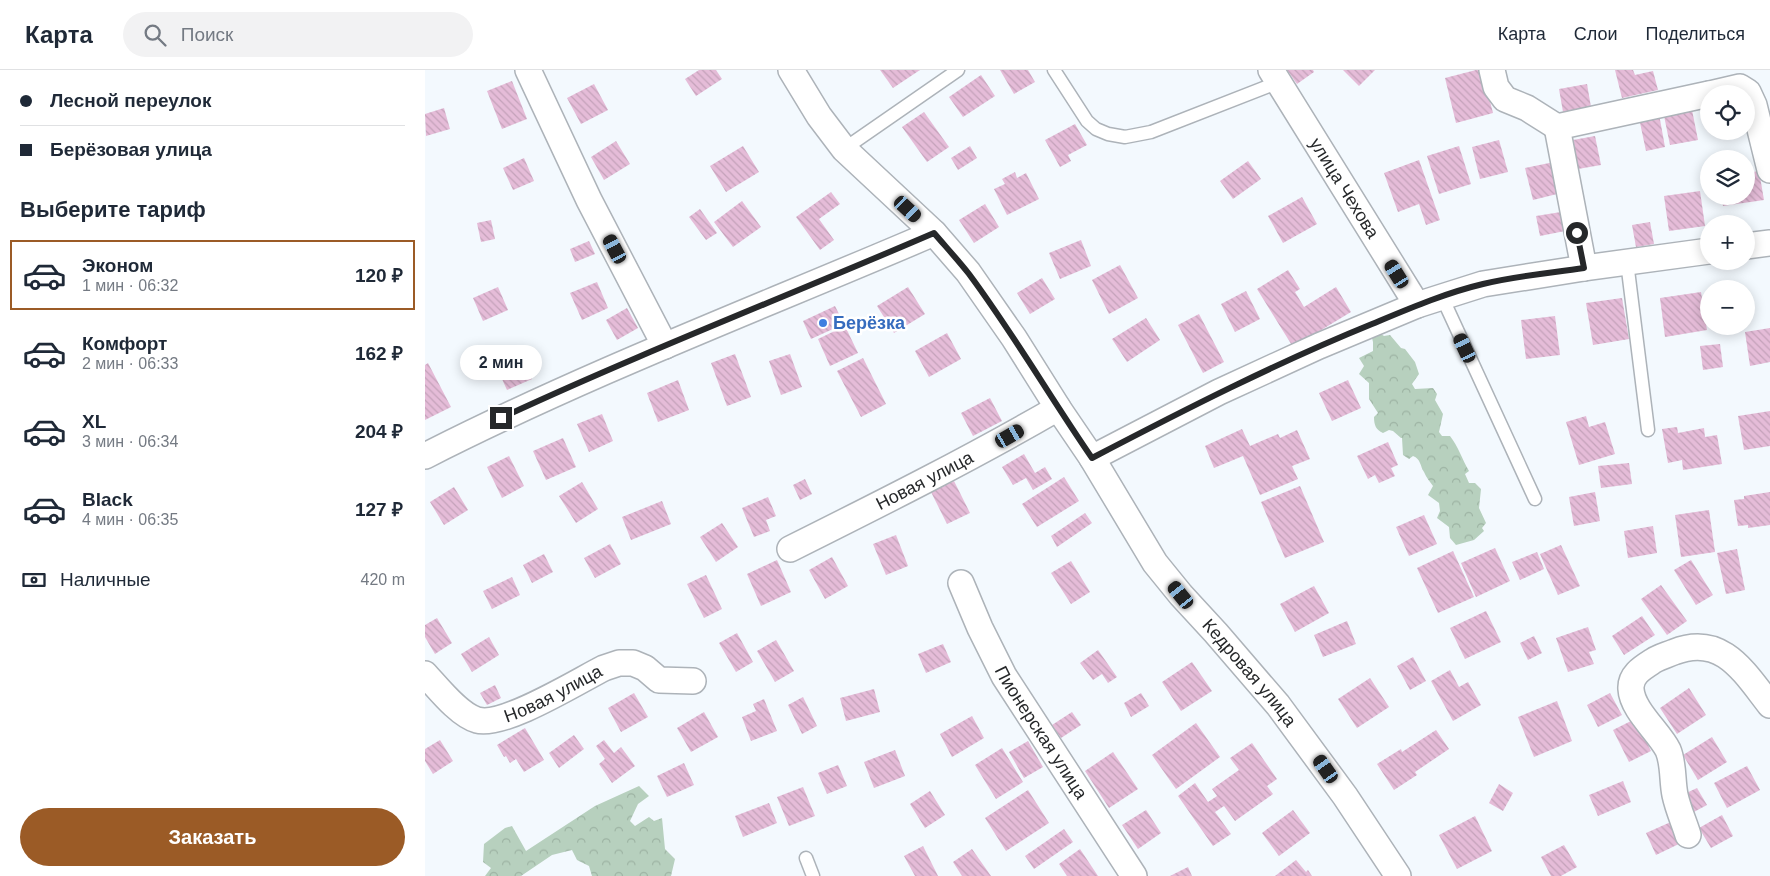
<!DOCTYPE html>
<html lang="ru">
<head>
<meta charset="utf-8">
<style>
  :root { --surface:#fff; --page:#f2f2f3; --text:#1f2937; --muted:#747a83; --line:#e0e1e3; --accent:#9b5b26 }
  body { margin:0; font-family:Arial,sans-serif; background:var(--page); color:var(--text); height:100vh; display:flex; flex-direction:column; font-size:19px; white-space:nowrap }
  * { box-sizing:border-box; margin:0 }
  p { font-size:16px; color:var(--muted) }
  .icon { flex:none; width:28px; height:28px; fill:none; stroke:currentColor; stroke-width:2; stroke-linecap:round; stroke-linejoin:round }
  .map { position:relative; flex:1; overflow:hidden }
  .panel { display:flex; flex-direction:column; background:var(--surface); width:425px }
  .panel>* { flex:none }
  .banner { display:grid; align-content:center; height:110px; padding:0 20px; background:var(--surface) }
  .buttons { position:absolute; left:1275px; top:15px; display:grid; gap:10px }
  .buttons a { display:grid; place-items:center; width:55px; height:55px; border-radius:50%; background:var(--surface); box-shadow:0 2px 12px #0003; font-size:25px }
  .end { position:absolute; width:22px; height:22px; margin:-11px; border:6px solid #26282a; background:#fff; box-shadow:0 0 0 2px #fff }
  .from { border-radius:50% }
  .bubble { position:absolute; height:35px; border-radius:18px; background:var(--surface); box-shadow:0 2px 12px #0003; font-size:16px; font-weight:700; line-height:35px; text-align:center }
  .car { position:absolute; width:15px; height:30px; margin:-15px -8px; border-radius:6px; box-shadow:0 0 4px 1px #0007; background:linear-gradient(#222 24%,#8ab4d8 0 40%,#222 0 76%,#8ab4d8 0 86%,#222 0) }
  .banner b { display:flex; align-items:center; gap:18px; height:48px; font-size:19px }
  .banner b+b { border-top:1px solid var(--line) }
  .banner i { width:12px; height:12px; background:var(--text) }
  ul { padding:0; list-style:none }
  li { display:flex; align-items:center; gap:15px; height:70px; margin:0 10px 8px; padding:0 10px; border:2px solid transparent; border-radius:0px }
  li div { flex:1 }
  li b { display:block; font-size:19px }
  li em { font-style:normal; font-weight:700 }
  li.selected { border-color:var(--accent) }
  li>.icon { width:45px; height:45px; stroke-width:1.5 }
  h2 { padding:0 20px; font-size:22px; line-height:60px }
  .pay { display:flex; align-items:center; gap:12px; height:55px; padding:0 20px; font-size:19px }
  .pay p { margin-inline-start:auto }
  .primary-button { display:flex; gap:10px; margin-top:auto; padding:10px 20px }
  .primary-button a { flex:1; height:58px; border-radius:30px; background:var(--accent); color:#fff; font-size:20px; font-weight:700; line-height:58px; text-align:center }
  header { display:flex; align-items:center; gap:30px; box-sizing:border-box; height:70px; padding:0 25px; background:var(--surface); border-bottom:1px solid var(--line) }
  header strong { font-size:24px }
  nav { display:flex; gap:28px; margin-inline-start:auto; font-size:18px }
  .search { width:350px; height:45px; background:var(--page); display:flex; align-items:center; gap:12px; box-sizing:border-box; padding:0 18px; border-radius:28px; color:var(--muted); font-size:19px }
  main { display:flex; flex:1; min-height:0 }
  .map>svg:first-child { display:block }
  .forest { fill:url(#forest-crowns) }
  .building { fill:url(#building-back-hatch) }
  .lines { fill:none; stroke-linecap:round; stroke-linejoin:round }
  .lane-casing { stroke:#adb3b9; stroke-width:15 }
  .street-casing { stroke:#adb3b9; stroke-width:28 }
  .lane { stroke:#fff; stroke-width:12 }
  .street { stroke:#fff; stroke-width:25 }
  .route { stroke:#26282a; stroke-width:6 }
  .shop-dot { fill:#3f7fe0; stroke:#fff; stroke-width:2 }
  .labels { text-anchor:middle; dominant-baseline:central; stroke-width:5; stroke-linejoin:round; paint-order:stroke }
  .street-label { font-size:18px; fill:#26282a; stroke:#fff }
  .shop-label { font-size:18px; font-weight:bold; fill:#366cbe; stroke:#fff; text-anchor:start }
</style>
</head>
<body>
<header>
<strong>Карта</strong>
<div class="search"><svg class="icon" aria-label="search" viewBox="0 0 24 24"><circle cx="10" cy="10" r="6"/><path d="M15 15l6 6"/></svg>Поиск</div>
<nav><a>Карта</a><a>Слои</a><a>Поделиться</a></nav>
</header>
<main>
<section class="panel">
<div class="banner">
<b><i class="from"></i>Лесной переулок</b>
<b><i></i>Берёзовая улица</b>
</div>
<h2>Выберите тариф</h2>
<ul>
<li class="selected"><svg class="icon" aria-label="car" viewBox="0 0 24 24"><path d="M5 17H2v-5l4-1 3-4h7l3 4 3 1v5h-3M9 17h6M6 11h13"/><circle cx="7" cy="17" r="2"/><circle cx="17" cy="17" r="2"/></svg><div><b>Эконом</b><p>1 мин · 06:32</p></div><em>120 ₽</em></li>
<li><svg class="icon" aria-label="car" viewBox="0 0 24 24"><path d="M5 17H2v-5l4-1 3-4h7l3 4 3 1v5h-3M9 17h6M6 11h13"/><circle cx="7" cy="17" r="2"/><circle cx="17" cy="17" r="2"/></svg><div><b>Комфорт</b><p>2 мин · 06:33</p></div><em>162 ₽</em></li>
<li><svg class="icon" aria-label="car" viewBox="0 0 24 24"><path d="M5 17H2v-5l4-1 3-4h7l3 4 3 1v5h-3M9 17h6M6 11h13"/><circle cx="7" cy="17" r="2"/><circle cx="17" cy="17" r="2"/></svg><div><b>XL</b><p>3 мин · 06:34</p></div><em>204 ₽</em></li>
<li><svg class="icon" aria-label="car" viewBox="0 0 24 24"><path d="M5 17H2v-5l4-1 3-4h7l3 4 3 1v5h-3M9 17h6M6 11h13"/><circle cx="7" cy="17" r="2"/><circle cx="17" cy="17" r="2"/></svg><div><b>Black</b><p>4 мин · 06:35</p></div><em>127 ₽</em></li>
</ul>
<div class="pay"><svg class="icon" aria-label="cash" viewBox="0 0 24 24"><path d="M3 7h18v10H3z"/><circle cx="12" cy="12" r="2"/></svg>Наличные<p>420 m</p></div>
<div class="primary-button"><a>Заказать</a></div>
</section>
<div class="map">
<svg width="1345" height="806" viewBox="0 0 1345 806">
  <defs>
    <pattern id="forest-crowns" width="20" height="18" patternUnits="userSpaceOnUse" patternTransform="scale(1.25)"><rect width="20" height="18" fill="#b7d0be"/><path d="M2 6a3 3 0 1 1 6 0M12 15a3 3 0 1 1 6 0" fill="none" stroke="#9db3a3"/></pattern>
    <pattern id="building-back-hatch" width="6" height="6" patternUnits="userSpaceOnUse" patternTransform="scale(1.25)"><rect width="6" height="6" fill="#e5bcd8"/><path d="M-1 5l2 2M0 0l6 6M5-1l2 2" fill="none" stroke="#c4a2ba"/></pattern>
  </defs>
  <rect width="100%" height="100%" fill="#f3f9fe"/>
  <g class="forest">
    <path d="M953,262L959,266L965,265L976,278L980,279L990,292L994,304L987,314L990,319L1008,318L1012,324L1010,330L1018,344L1014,362L1017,366H1025C1033,376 1037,389 1044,401L1040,404L1044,413H1050L1056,419L1054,438L1061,453L1057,458L1059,461L1049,470L1031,475L1025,468L1024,457L1012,448L1015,441L1014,433L1003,425L1008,416C1005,412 1001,407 999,402C995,396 996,389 988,386L984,389L978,385L977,368H976L968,361L964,360L958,363C951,360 949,355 949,347L953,343L944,329V313L934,304L939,296L934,288L948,281V272L947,268Z"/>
    <polygon points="214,716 224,726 213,734 205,751 210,756 224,747 229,751 237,748 240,779 250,789 246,806 167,806 164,796 152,790 147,780 127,785 96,806 60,806 66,798 58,792 59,774 80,758 87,756 101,781 170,736"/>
  </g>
  <g class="building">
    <polygon points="274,0 291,0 297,9 271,26 260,9"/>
    <polygon points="455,0 495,0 468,18"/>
    <polygon points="575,0 603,0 610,12 589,24"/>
    <polygon points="862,0 888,0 889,2 872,14"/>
    <polygon points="918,0 950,0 934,16"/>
    <polygon points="1051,0 1057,0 1068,43 1031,53 1020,8"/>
    <polygon points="1190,0 1208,0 1210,5 1228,1 1233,20 1197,28"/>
    <polygon points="556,5 570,26 538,47 524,27"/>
    <polygon points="87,11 102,49 77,59 62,21"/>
    <polygon points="169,14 183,40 156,54 142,28"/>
    <polygon points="1162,14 1166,37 1138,42 1134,19"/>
    <polygon points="1266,35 1273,70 1245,75 1238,41"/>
    <polygon points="19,38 25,59 1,66 0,44"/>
    <polygon points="499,42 524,77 502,92 477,57"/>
    <polygon points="1234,44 1240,77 1221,81 1214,48"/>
    <polygon points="650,54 662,75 643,85 646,91 635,97 620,70"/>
    <polygon points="1170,66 1176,95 1153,99 1148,70"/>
    <polygon points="1074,70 1083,102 1055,109 1047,77"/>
    <polygon points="191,71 205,94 179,110 166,87"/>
    <polygon points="318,76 334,102 301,122 285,96"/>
    <polygon points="545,76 552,88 533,100 526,88"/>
    <polygon points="1034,76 1046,114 1014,124 1002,86"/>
    <polygon points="99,88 109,111 88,120 78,98"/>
    <polygon points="994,90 1015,150 1001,155 994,134 973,142 959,103"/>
    <polygon points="823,91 836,109 808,129 795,111"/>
    <polygon points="1129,92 1136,123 1108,130 1100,98"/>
    <polygon points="1334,101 1339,130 1298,136 1296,126 1321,126 1321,103"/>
    <polygon points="590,102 592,108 601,103 614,129 582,145 569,119 580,114 577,109"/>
    <polygon points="1275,121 1280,156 1244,161 1239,126"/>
    <polygon points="406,122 415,134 394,149 409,170 395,180 371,147"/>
    <polygon points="877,127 892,154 858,173 843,146"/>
    <polygon points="317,131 336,157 308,177 289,152"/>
    <polygon points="560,134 574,157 549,173 534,150"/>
    <polygon points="275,139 292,163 281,170 264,147"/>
    <polygon points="1142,141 1145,160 1115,166 1111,146"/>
    <polygon points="66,150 70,169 56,172 52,153"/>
    <polygon points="1225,152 1229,174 1211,177 1207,155"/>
    <polygon points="656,170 666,196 635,209 624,183"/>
    <polygon points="164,171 170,184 150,192 145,179"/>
    <polygon points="695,195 713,228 684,244 667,210"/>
    <polygon points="863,200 875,219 870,222 879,237 911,217 926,242 868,277 832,219"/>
    <polygon points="617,208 630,229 605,244 592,223"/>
    <polygon points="172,212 183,238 157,250 145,223"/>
    <polygon points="73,217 83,240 58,251 48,228"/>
    <polygon points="483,217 500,244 469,263 452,236"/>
    <polygon points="821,221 835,249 810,262 796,234"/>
    <polygon points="1276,222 1282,260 1240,267 1235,228"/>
    <polygon points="1197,228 1204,269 1168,275 1161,233"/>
    <polygon points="410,236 419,254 386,269 378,251"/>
    <polygon points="202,238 213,258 192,270 181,250"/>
    <polygon points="774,244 799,292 778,303 753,255"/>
    <polygon points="1130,246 1135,285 1101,289 1096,250"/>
    <polygon points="721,248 735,270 702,292 687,269"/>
    <polygon points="420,256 433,283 405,296 393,269"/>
    <polygon points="1345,258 1345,292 1325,296 1320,262"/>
    <polygon points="522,263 536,289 504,307 490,281"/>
    <polygon points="1295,274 1298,297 1278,300 1275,276"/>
    <polygon points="310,284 326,327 302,336 286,293"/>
    <polygon points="365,284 377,317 356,325 344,291"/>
    <polygon points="438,288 461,334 436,347 412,301"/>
    <polygon points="3,293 26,337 0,350 0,295"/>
    <polygon points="102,299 107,309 82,320 77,309"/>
    <polygon points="253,310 264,340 233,352 222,323"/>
    <polygon points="923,310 936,338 907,351 894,323"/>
    <polygon points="565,328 577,351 548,366 536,343"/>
    <polygon points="1345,341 1345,376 1319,380 1313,346"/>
    <polygon points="177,344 188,371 164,382 152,354"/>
    <polygon points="1161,346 1164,357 1180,352 1190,384 1154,395 1141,352"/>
    <polygon points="1252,357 1253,363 1279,358 1280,367 1292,365 1297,394 1258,400 1257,390 1243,393 1237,359"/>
    <polygon points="817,359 825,376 853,364 855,368 872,360 885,389 867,396 873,409 835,425 818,386 789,398 780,376"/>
    <polygon points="138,368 151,397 121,410 108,381"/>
    <polygon points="963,372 973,395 966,398 970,406 954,413 950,405 943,409 932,386"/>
    <polygon points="599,384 610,403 620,397 627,409 608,420 601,408 588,415 577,397"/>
    <polygon points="84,386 99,416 77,428 62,397"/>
    <polygon points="1204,393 1207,414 1176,418 1173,396"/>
    <polygon points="639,407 654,431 612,457 597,434"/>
    <polygon points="380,409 387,424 375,430 368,415"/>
    <polygon points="529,411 545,443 522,454 506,422"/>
    <polygon points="157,412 173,439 151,453 134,426"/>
    <polygon points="875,416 899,472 860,488 836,432"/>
    <polygon points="29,417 43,440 19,455 5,432"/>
    <polygon points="1170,422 1175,451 1149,456 1144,427"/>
    <polygon points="1345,422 1345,455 1323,458 1323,455 1313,456 1309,430 1319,429 1319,426"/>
    <polygon points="343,427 351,446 341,450 345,461 329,467 317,438"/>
    <polygon points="237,431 246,454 206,470 197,447"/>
    <polygon points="1284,440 1290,482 1256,487 1250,445"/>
    <polygon points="660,443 667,453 632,477 626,466"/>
    <polygon points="999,445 1012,474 984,486 971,457"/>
    <polygon points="297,453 313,477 291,492 275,467"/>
    <polygon points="1228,456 1232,483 1203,488 1199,461"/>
    <polygon points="471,465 483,496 461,505 448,474"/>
    <polygon points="185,474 196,494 170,508 159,488"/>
    <polygon points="1136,475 1155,516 1133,525 1115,484"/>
    <polygon points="1070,478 1085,511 1051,527 1036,493"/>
    <polygon points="1312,479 1320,520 1301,524 1292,483"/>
    <polygon points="1028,481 1049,527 1013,543 992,498"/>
    <polygon points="1112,482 1119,499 1095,510 1087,492"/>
    <polygon points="119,484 128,502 107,513 98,495"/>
    <polygon points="407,487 423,516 400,529 384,500"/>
    <polygon points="352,490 366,522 336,536 322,504"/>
    <polygon points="1266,490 1288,525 1271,535 1249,500"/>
    <polygon points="646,491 665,522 646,534 626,503"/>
    <polygon points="281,505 297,539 279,548 262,514"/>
    <polygon points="87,507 95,525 67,539 58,521"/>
    <polygon points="1236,515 1262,551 1242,565 1216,529"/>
    <polygon points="889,516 904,543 870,562 855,534"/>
    <polygon points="1061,541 1076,572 1040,589 1025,558"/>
    <polygon points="1217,546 1230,565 1199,585 1187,566"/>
    <polygon points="12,548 27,573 10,584 0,567 0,555"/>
    <polygon points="922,551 931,574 898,587 889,565"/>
    <polygon points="1163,557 1171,580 1164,582 1169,594 1143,602 1131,568"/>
    <polygon points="312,563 328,592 311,602 294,573"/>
    <polygon points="1109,566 1117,583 1103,590 1095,573"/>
    <polygon points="64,567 74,585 47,602 36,584"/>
    <polygon points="351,570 369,601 350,612 332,581"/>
    <polygon points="518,574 526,592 501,603 493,584"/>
    <polygon points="673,580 692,607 683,613 677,604 668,610 655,593"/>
    <polygon points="988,587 1001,611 985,620 972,596"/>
    <polygon points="767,592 787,621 756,641 737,612"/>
    <polygon points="1025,600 1034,617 1043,612 1056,635 1028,651 1006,611"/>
    <polygon points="945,608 964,637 932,658 913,629"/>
    <polygon points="70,615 76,628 62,635 55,623"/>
    <polygon points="1264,618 1281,645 1252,664 1235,638"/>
    <polygon points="449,619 455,642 421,651 415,628"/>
    <polygon points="209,623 223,647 196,662 183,638"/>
    <polygon points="716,623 724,636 706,647 699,633"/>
    <polygon points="1185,623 1197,645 1173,657 1162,635"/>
    <polygon points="378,627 392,656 377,664 363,635"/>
    <polygon points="339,629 352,661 326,671 317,647 331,641 328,634"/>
    <polygon points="1132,631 1147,671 1109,687 1093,647"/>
    <polygon points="279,642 293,667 266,682 252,658"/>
    <polygon points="647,642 656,655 636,668 627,655"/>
    <polygon points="547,646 559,668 527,687 515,664"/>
    <polygon points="1210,649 1226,681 1204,692 1188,660"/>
    <polygon points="771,653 795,687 751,719 727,685"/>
    <polygon points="100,658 119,690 99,702 91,689 85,693 81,686 79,687 72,675"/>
    <polygon points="1011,660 1024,679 990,702 992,705 969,720 952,694 976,679 977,682"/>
    <polygon points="149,665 159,679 134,698 124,683"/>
    <polygon points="1287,667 1302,692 1273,710 1258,685"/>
    <polygon points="15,670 28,691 8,704 0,691 0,679"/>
    <polygon points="179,670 189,683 196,677 210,696 187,713 174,694 180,689 171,676"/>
    <polygon points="603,671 618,697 599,708 584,682"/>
    <polygon points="827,673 852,709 842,716 848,724 810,751 799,736 790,742 806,764 788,776 753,726 770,713 783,732 792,726 787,719 814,700 805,688"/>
    <polygon points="577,678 598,712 571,729 550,695"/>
    <polygon points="470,680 480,706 449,718 439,692"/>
    <polygon points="688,682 713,719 684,738 660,701"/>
    <polygon points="259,693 269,715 242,727 232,706"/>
    <polygon points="413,695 422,716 402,724 393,703"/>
    <polygon points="1322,696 1335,720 1302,738 1289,713"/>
    <polygon points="1198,711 1206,732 1173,746 1164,725"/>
    <polygon points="1074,714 1088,723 1078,741 1064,733"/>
    <polygon points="378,717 390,746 364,756 352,727"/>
    <polygon points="1272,718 1282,735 1267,743 1257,725"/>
    <polygon points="603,720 624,753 581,781 560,748"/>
    <polygon points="505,721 520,745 500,758 485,734"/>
    <polygon points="344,733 352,753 318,767 310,746"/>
    <polygon points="721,740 736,763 713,779 697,755"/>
    <polygon points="868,740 885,763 854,786 837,763"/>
    <polygon points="1297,745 1308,766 1286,778 1274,758"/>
    <polygon points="1050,746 1067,781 1032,799 1014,765"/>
    <polygon points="1248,751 1258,772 1231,785 1221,763"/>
    <polygon points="639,759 648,772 609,799 600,786"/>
    <polygon points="1139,775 1152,797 1136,806 1126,806 1116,787"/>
    <polygon points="498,776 513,806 490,806 479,786"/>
    <polygon points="547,779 566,806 537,806 528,792"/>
    <polygon points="655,779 673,806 642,806 634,794"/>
    <polygon points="871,790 881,802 883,800 887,806 850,806"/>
    <polygon points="763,797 767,806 745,806"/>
  </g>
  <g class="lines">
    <defs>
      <g id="lane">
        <polyline points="629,0 662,51 671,59 683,64 700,67 726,62 854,12"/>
        <polyline points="419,79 533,0"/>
        <polyline points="1202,192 1223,360"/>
        <polyline points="1017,227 1110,429"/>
        <polyline points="381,788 388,806"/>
      </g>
      <g id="street">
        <polyline points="103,0 164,130 240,276"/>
        <path id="s1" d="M366,0L394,46L419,79L509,163L543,202L589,268L633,338L667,388L730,493L756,525L791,563L853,635L920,726L973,806"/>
        <path id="s2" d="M846,0L992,235"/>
        <polyline points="1067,0 1071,17 1080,29 1102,38 1132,57"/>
        <polyline points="1285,24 1315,17 1323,22 1329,35 1345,100"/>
        <polyline points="1321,176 1345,173"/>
        <polyline points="1159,198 1132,57 1284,24"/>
        <path d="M0,386C165,302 339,236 509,163"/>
        <polyline points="667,388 794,322 894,276 992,235 1017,227 1058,214 1159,198 1284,181"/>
        <path id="s3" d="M365,479C455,434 545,389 633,338"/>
        <path id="s4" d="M536,513L555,558L579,606L709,806"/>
        <path id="s5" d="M0,604C13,618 34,645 52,650C78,658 153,611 179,598L194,593H208L220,598L234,610L268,611"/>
        <path d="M1263,765C1259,752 1253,739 1250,725C1247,711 1249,694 1243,680C1234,662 1207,640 1206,619C1205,605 1217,598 1228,591C1234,587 1242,585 1249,582C1297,563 1319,602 1345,635"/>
      </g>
    </defs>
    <use href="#lane" class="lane-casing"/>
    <use href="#street" class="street-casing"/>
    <use href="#lane" class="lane"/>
    <use href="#street" class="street"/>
  </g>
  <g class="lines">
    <path class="route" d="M76,348C218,282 365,225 509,163C521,177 533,190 544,204C588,263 625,327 667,388C759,340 851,293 947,254C983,239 1020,223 1058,214C1090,206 1125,203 1159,198L1152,163"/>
  </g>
  <circle class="shop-dot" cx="398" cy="253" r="5"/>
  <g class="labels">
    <g class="street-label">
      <text stroke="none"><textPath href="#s2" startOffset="139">улица Чехова</textPath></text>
      <text stroke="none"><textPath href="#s3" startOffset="151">Новая улица</textPath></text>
      <text stroke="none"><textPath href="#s1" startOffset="761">Кедровая улица</textPath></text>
      <text stroke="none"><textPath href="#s5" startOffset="152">Новая улица</textPath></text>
      <text stroke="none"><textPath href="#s4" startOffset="170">Пионерская улица</textPath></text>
    </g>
    <g class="shop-label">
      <text x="408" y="253">Берёзка</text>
    </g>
  </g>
</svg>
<div class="buttons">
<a><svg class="icon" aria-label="locate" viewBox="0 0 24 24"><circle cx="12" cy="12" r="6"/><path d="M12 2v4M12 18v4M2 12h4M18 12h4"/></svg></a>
<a><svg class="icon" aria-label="layers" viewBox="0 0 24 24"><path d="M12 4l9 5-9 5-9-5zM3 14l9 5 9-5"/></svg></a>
<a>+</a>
<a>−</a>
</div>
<i class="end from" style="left:1152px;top:163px"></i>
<i class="end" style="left:76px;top:348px"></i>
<div class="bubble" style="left:35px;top:275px;width:82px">2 мин</div>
<i class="car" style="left:483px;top:139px;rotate:133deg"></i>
<i class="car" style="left:190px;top:179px;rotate:332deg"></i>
<i class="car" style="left:972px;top:204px;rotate:328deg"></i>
<i class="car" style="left:1040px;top:278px;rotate:335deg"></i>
<i class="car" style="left:585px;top:366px;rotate:60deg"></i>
<i class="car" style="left:756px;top:525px;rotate:321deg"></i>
<i class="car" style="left:901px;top:699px;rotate:325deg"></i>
</div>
</main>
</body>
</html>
